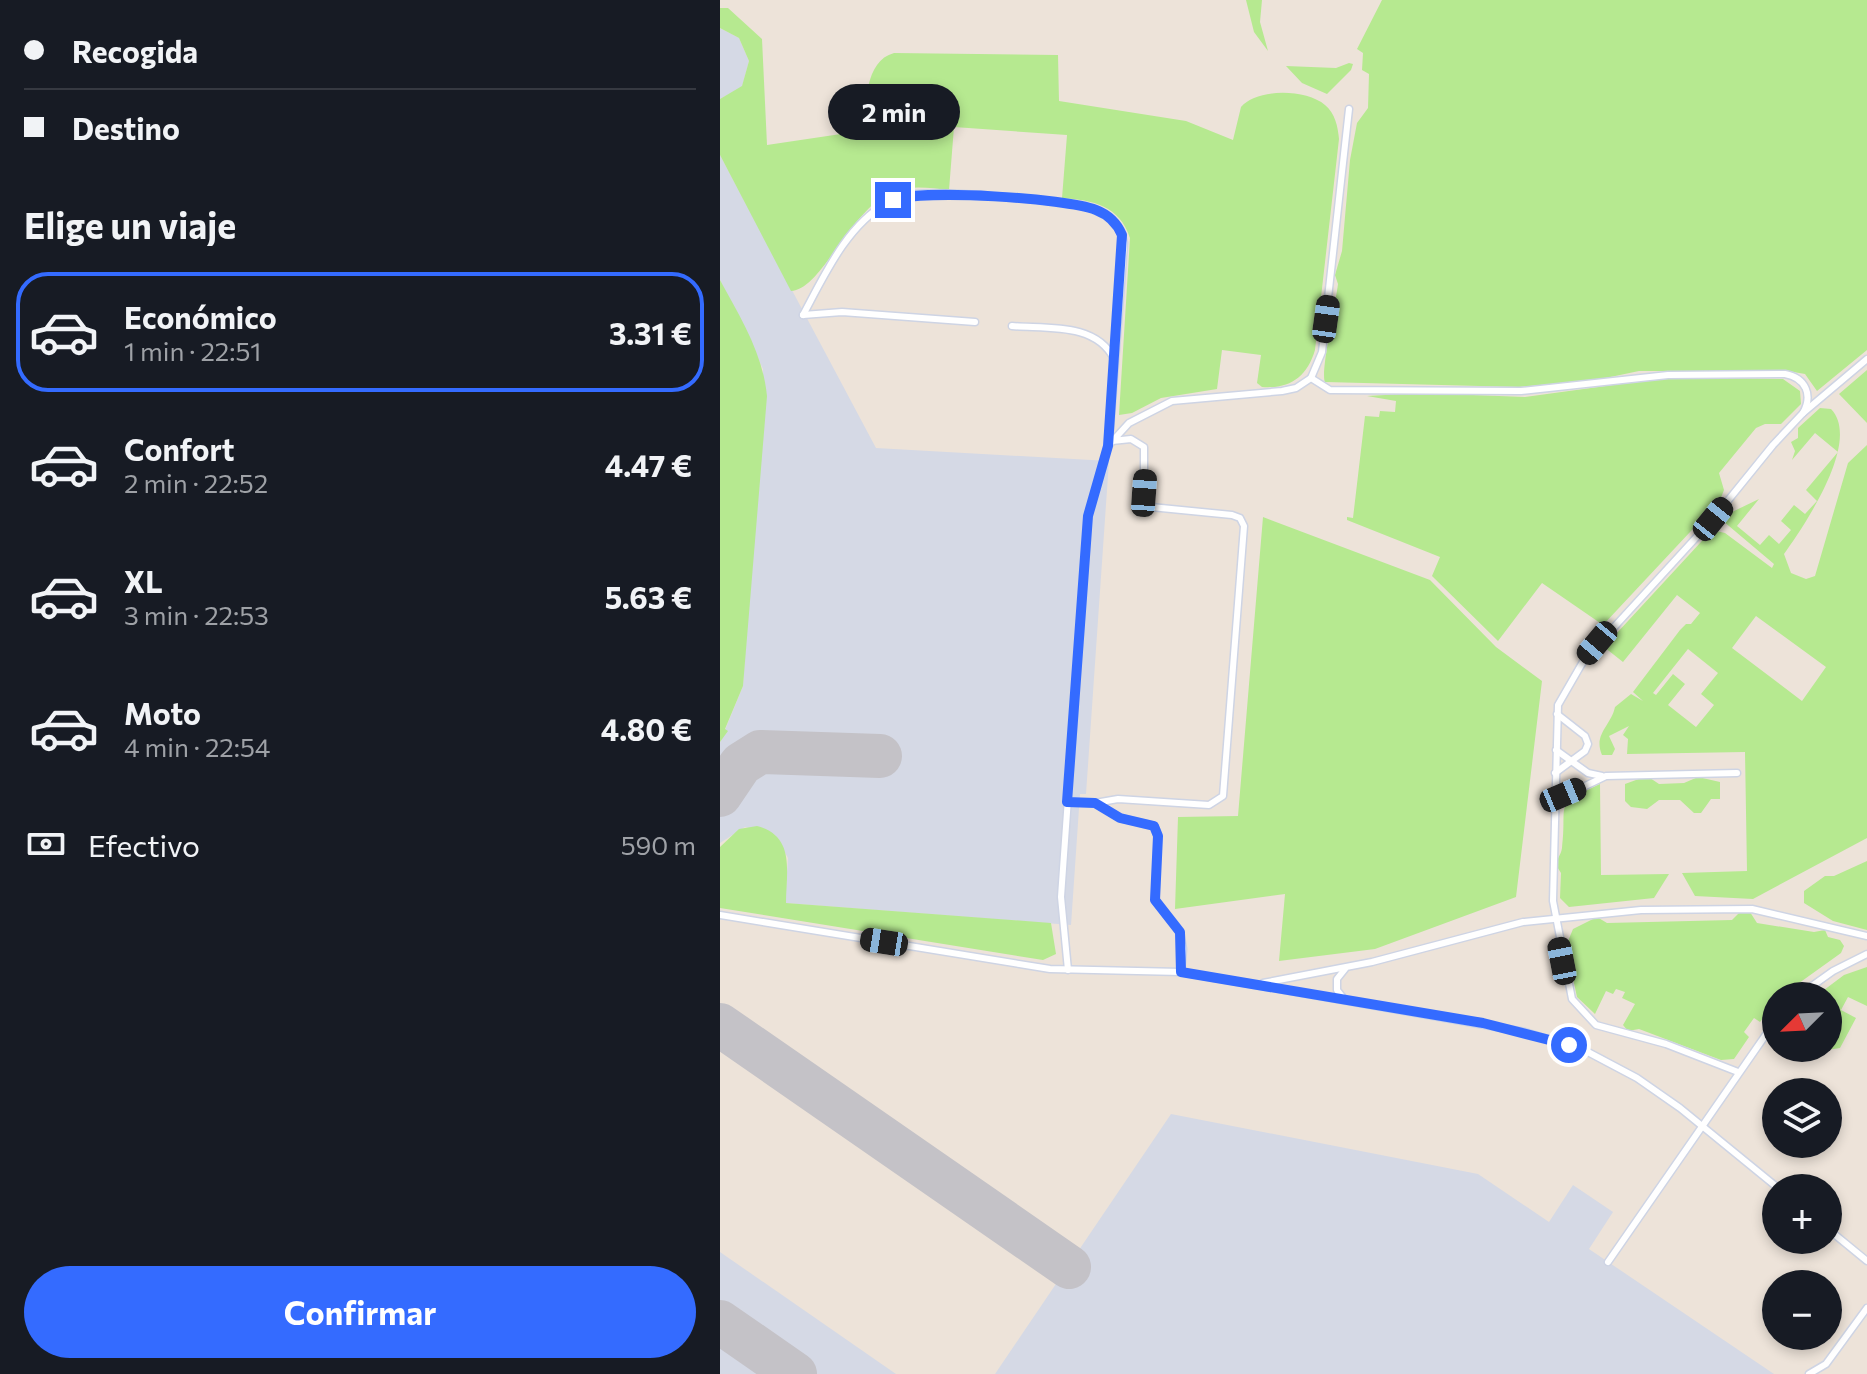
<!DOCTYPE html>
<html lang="es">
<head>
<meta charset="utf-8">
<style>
  :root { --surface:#171b24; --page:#20242c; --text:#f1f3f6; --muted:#9ea1a6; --line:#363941; --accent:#346bff }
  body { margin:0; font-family:Commissioner,sans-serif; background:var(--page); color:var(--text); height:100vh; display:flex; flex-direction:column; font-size:30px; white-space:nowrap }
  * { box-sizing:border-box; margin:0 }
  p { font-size:26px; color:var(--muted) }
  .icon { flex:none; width:44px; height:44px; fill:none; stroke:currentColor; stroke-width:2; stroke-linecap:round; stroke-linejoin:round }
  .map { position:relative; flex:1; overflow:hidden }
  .panel { display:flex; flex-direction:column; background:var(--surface); width:720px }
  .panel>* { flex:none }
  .hud { display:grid; align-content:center; height:176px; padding:0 24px; background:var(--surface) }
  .needle { width:52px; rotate:246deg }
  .buttons { position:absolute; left:1042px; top:982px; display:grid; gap:16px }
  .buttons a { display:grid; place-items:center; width:80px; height:80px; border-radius:50%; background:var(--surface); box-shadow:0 4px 12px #0003; font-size:40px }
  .end { position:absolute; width:36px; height:36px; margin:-18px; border:10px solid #346bff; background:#fff; box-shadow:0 0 0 4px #fff }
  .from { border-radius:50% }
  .bubble { position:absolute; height:56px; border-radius:28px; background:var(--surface); box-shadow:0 4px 12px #0003; font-size:26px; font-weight:700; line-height:56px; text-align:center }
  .car { position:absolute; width:24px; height:48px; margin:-24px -12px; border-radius:10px; box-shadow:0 0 6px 2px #0007; background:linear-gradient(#222 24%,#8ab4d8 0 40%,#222 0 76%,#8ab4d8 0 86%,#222 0) }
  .hud b { display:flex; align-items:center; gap:28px; height:76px; font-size:30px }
  .hud b+b { border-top:2px solid var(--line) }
  .hud i { width:20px; height:20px; background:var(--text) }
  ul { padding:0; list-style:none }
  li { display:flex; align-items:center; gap:24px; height:120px; margin:0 16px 12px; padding:0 8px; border:4px solid transparent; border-radius:32px }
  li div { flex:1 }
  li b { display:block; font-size:30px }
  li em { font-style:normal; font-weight:700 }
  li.selected { border-color:var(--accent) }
  li>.icon { width:72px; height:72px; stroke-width:1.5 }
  h2 { padding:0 24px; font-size:36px; line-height:96px }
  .pay { display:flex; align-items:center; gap:20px; height:88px; padding:0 24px; font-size:30px }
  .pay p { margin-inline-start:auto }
  .button { display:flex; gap:16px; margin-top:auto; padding:16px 24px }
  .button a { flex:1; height:92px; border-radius:48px; background:var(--accent); color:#fff; font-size:32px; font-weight:700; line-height:92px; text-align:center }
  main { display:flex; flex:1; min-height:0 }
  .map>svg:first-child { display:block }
  .airport { fill:#d5d9e5 }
  .green { fill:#b6e990; fill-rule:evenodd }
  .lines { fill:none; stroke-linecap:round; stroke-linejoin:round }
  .taxiway { stroke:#c4c2c7; stroke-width:44 }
  .lane-casing { stroke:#ced4e4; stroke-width:9 }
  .lane { stroke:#fff; stroke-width:6 }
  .route { stroke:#346bff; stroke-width:10 }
</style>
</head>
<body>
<main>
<section class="panel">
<div class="hud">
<b><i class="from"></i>Recogida</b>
<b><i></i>Destino</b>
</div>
<h2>Elige un viaje</h2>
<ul>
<li class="selected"><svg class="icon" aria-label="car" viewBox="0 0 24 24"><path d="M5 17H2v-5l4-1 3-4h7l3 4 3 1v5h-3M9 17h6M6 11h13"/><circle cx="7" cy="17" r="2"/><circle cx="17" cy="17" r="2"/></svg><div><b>Económico</b><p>1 min · 22:51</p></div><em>3.31 €</em></li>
<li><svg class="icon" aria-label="car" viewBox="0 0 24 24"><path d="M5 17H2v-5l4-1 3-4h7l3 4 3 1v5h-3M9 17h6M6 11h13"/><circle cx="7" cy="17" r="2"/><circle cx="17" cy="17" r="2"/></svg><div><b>Confort</b><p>2 min · 22:52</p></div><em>4.47 €</em></li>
<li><svg class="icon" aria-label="car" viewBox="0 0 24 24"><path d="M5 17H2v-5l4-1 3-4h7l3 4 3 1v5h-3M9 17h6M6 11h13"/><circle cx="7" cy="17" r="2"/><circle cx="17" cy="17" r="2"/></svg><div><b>XL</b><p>3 min · 22:53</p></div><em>5.63 €</em></li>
<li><svg class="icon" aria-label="car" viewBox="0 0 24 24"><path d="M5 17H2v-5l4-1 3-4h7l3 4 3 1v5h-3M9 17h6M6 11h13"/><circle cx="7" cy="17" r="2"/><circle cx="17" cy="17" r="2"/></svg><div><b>Moto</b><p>4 min · 22:54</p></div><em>4.80 €</em></li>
</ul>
<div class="pay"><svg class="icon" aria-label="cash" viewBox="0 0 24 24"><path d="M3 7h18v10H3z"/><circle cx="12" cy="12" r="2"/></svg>Efectivo<p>590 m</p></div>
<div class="button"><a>Confirmar</a></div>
</section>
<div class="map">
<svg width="1147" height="1374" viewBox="0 0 1147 1374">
  <rect width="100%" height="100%" fill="#ede3d9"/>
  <g class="airport">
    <polygon points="0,28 19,38 29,61 22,87 0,99"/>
    <polygon points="0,155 156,448 389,461 366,794 360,794 351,925 65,903 68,858 55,835 25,827 0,843 0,742 23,686 43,369 0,280"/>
    <polygon points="451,1114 758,1174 829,1222 853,1185 893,1212 869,1249 1054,1374 275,1374"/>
    <polygon points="0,1252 176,1374 0,1374"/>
  </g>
  <g class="green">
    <polygon points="526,0 542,0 540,22 548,51 534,32"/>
    <path d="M662,0H1147V350L1097,391L1085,374L1068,371H919L876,380L799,387L605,382C600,374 616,301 618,284L615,275L622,251L630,160L637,123L648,108L649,74L642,70L643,53L637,49Z"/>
    <path d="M0,8H8L42,39L47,145L141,131C147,105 144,61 174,53L338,55L339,101L466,121L513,140L521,107C537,88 586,89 605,105C615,113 618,127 619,139L595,350C587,377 570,389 542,387L537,383L541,355L502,350L497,389L441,398L412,413L399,415L410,238C400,206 373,200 342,198L347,135L234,127L229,190C211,188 192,185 174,191C131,207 102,290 71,291L0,155V99L22,86L29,61L19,38L0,28Z"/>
    <polygon points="629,63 633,64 631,70 607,94 582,83 566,66 616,68"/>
    <path d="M0,280C20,317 43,353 47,396L23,686L5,729L8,731L0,742Z"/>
    <polygon points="1147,370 1147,423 1119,394"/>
    <polygon points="1003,378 1063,379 1080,391 1081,404 1061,424 1045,424 1036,428 999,473 1004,490 996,510 985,516 883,625 822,583 778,641 712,576 720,557 627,520 627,517 633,518 645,416 659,417 660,411 675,412 676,401 647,396 701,393 805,397 937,379"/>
    <path d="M1100,408L1111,409C1142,441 1084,526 1064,554L1071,573L1086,579L1095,576L1128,463L1147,445V838L1033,899L975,896L962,873L1027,871L1025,752L907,754L908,739L903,735L909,726L889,736L895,749L892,755H882C873,734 891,726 895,707L911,694L923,701L913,692L960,630L966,624H971L980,613L957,595L903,662L884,647L992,530L1005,533L1052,568L1054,564L1003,521L1012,512L1039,499L1017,526L1040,545L1049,535L1059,544L1071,530L1061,521L1074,505L1085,514L1097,501L1086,490L1118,452L1095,433L1072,460L1075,451L1071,442L1078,438V428ZM1036,616L1106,667L1082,701L1012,648ZM968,649L998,673L981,694L994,705L976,727L948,705L965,684L953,674L936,695L933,693Z"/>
    <polygon points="543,517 710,580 776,647 822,681 796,897 655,949 559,961 565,894 455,909 458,817 518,816"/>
    <polygon points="927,776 939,784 964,783 978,777 1000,782 1000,799 991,799 981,813 974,813 960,800 939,800 927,809 911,807 905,801 905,784"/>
    <path d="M880,784L881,875L949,874L934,898L849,907L840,898L841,873L836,865C837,858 841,855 842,848C848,802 831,807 880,784Z"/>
    <path d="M37,826C76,836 66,873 66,903L331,923L336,954L323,960L0,908V847L19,829Z"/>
    <polygon points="1147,861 1147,930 1113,921 1084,903 1084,891 1105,876 1114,876"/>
    <polygon points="1020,912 1030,912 1037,923 1094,932 1105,930 1108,937 1120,940 1124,946 1121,953 1061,996 1056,996 1056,1002 1040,1022 1034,1018 1024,1032 1029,1037 1014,1059 1001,1060 919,1029 908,1031 903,1025 915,1004 902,998 905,992 896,989 893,994 886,991 875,1014 857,997 846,946 853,929 877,917 887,923 1012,920"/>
    <polygon points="1147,967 1147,1006 1128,997 1121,1010 1136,1018 1120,1048 1101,1051 1098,1048 1108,1048 1108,996 1096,996 1124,975"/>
  </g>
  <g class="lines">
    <g class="taxiway">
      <polyline points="0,795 21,764 40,752 160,756"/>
      <polyline points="0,1025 349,1267"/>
      <polyline points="0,1322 75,1374"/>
    </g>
    <defs>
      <g id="lane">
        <path d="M83,315C104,276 127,225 167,203C175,198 186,195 196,194C225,191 354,200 379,211C393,217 401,229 404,243L389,442"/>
        <polyline points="83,315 122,312 255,322"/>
        <path d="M292,326C326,329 376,322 394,359"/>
        <polyline points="591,378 602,352 629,109"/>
        <polyline points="836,750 868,773 882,776"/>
        <polyline points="835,773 865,751 868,744 865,736 837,714"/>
        <polyline points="834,801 886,776 1017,773"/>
        <polyline points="347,802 375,803 400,818 434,826 438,836 435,900 460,932 463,949 461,972"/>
        <polyline points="375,803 398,799 489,805 503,796 524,526 520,518 512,515 431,507 424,497 424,447 411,439 392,441"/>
        <polyline points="0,915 330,969 461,972 805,1032 866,1051 917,1078 960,1108 1058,1188"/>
        <path d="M348,970L341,897L368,516L388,446L409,423L452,401L562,391L576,388L591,378L610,390L801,391L948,375L1065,374C1086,378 1093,395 1083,413"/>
        <polyline points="543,983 652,962 803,922 921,910 1032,909 1147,936"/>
        <polyline points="1078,996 1113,971 1147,954"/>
        <polyline points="624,999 617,990 617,979 625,969"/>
        <polyline points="1018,1072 946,1044 876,1025 852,999 833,901 838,705 864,660 993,519 1053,445 1083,413 1147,359"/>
        <polyline points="1108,1229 1147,1261"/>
        <polyline points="888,1262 1056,1020"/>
        <polyline points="1089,1374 1106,1364 1147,1308"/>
      </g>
    </defs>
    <use href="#lane" class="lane-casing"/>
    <use href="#lane" class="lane"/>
  </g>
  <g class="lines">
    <path class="route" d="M173,200C204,189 344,198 376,210C389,215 397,223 402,235L388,446L368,516L347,802L375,803L400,818L434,826L438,836L435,900L460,932L461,972L763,1023L849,1045"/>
  </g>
</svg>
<div class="buttons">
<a><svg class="needle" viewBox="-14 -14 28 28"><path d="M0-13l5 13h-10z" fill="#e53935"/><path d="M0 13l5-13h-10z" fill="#9ea1a6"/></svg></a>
<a><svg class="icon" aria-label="layers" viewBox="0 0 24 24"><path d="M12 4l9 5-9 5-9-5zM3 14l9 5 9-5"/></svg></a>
<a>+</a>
<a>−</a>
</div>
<i class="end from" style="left:849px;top:1045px"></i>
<i class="end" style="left:173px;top:200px"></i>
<div class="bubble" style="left:108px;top:84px;width:132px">2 min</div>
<i class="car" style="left:606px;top:319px;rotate:8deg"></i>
<i class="car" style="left:424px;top:493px;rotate:4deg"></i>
<i class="car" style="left:993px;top:519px;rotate:39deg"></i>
<i class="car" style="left:877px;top:643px;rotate:220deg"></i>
<i class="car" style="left:843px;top:795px;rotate:67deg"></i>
<i class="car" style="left:164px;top:942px;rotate:279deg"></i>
<i class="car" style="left:842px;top:961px;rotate:349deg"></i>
</div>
</main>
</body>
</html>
